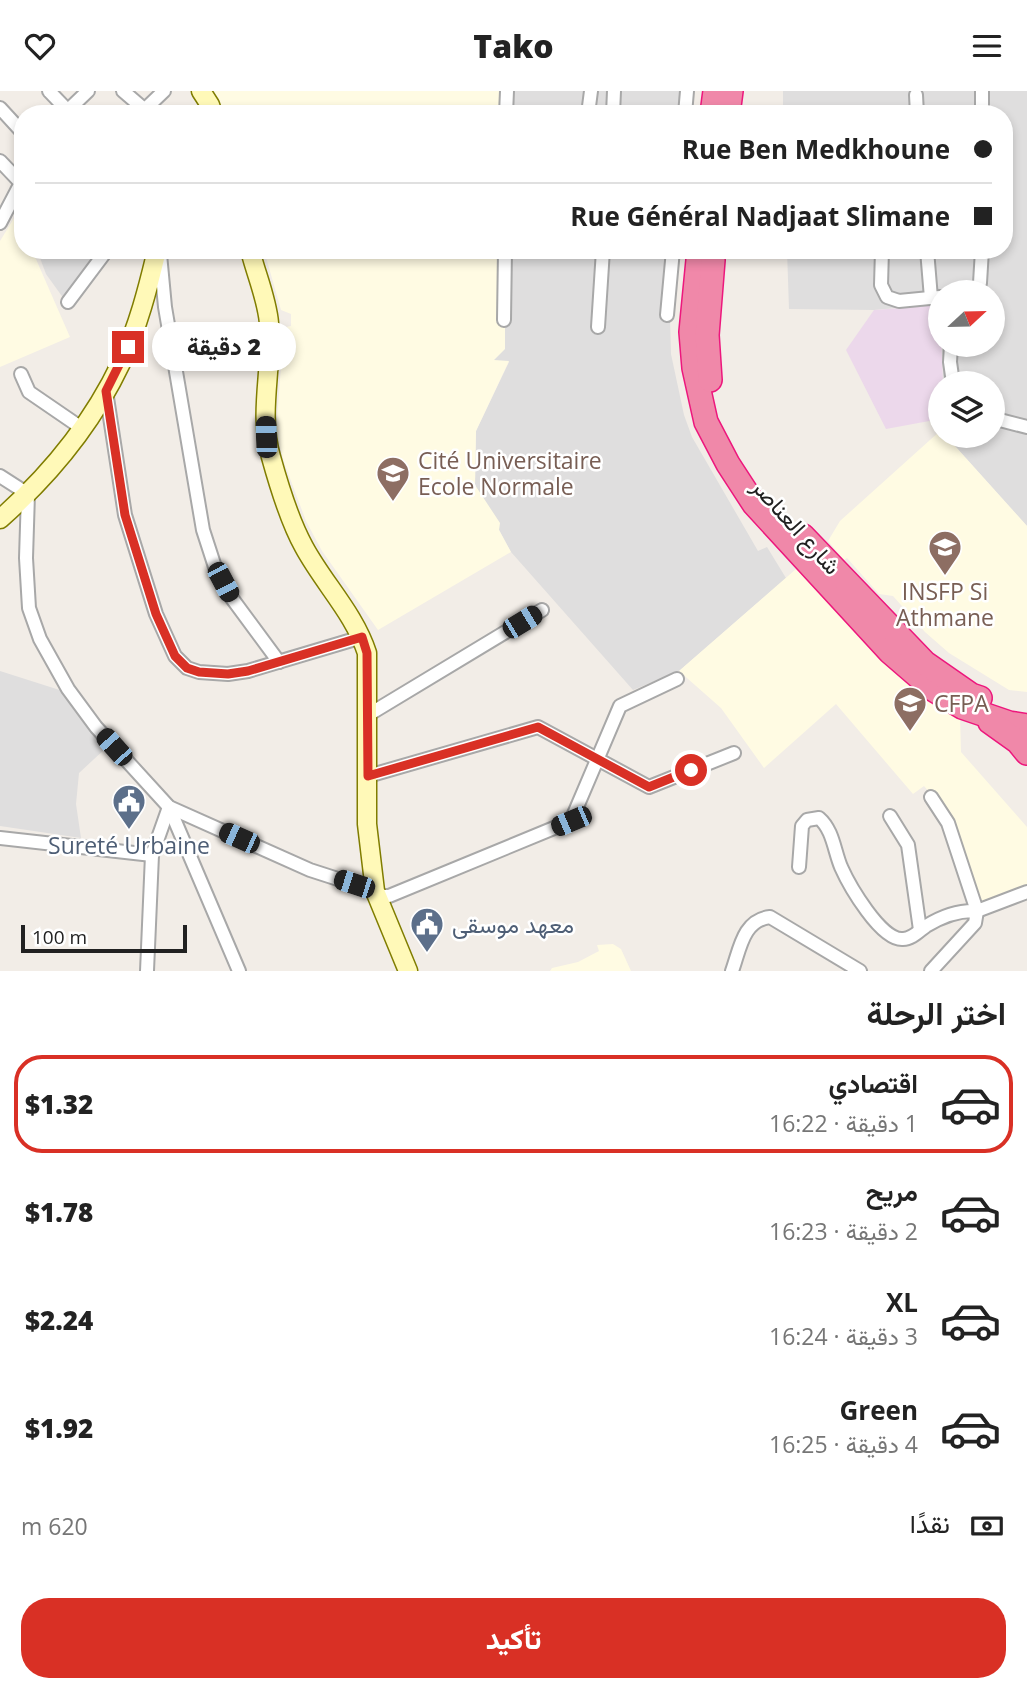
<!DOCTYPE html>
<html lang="ar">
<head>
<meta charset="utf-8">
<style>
  :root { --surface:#fff; --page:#f2f2f2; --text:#222; --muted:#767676; --line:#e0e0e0; --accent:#d93025 }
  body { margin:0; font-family:"Open Sans",Vazirmatn,sans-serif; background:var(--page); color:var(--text); direction:rtl; height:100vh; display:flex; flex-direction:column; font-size:26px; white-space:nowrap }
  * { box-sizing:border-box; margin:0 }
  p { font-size:23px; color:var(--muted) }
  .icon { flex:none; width:38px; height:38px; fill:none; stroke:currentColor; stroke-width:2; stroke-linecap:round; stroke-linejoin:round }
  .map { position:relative; height:880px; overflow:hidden; direction:ltr }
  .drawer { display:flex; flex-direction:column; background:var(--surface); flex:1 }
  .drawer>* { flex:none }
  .hud { position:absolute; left:14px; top:14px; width:999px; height:154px; border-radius:28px; box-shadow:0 4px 10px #0003; direction:rtl; display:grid; align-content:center; height:154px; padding:0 21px; background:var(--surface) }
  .needle { width:46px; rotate:68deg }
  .tools { position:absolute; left:928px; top:189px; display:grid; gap:14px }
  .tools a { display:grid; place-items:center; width:77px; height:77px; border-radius:50%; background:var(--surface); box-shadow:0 4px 10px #0003; font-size:35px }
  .scale { position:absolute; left:21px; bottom:18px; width:166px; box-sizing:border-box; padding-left:7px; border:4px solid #212121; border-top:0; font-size:19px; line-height:24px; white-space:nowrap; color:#212121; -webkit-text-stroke:5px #fff; paint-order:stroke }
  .end { position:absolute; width:32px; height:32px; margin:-16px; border:9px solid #d93025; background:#fff; box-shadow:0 0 0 4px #fff }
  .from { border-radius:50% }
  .bubble { position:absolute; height:49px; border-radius:24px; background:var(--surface); box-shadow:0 4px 10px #0003; font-size:23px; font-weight:800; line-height:49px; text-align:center; direction:rtl }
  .car { position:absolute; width:21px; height:42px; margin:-21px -10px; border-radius:9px; box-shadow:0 0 5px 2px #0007; background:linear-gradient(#222 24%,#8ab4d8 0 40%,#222 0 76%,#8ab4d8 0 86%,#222 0) }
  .hud b { display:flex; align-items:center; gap:24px; height:66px; font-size:26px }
  .hud b+b { border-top:2px solid var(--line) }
  .hud i { width:18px; height:18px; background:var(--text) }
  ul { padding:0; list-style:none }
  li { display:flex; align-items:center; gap:21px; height:98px; margin:0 14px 10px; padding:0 7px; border:4px solid transparent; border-radius:28px }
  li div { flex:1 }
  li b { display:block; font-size:26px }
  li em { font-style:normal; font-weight:800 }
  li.current { border-color:var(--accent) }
  li>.icon { width:63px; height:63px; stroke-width:1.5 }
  h2 { padding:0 21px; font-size:32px; line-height:84px }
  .pay { display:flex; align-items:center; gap:18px; height:77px; padding:0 21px; font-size:26px }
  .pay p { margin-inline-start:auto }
  .action { display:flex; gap:14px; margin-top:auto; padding:14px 21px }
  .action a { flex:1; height:80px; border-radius:28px; background:var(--accent); color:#fff; font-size:28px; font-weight:800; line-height:80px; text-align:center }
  header { display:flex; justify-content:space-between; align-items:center; height:91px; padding:0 21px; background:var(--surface); font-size:32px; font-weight:800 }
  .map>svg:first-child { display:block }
  .residential { fill:#dfdede }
  .industrial { fill:#ecd8eb }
  .education { fill:#fffbe3 }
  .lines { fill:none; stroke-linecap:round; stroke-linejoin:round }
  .street-casing { stroke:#a8a8a8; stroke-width:16 }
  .secondary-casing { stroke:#807d00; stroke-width:21 }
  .highway-casing { stroke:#ed177d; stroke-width:26 }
  .street { stroke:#fff; stroke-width:12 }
  .secondary { stroke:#fff9b8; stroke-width:18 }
  .highway { stroke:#f088a9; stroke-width:23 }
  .route { stroke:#d93025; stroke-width:9 }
  .labels { text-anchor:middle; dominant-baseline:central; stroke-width:5; stroke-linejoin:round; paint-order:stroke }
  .education-label { font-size:23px; fill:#785e54; stroke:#fff; text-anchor:start }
  .street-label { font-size:23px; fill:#212121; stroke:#fff }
  .service-label { font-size:23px; fill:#4e5e75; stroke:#fff }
</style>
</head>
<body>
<header><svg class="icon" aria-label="menu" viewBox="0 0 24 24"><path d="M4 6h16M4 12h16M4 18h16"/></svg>Tako<svg class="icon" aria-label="heart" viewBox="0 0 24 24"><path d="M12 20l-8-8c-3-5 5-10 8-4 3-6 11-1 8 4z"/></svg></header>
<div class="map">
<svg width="1027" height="880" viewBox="0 0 1027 880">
  <rect width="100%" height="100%" fill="#f2ede7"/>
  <g class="residential">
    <polygon points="500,0 681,0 679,23 500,23"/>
    <polygon points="783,0 1027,0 1027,435 946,345 992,345 992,292 943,292 942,254 992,254 992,201 940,201 940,213 874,219 789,218 787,159 1004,159 1004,23 783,23"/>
    <polygon points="37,159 113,159 69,215 46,183"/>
    <polygon points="499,159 668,159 662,229 670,229 671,263 684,324 692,346 758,460 767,456 786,487 679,580 633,599 511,461 475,394 476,340 509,271 493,270"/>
    <polygon points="0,580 69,602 107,656 79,682 76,713 81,747 0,735"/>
  </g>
  <polygon class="industrial" points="940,214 943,292 940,292 940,328 886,338 846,259 874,219"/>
  <g class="education">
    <polygon points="214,0 500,0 500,23 225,23"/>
    <polygon points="16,124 23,139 23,159 32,159 70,246 0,276 0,150"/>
    <polygon points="264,159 499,159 505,212 505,258 494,269 509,270 476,340 475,394 500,432 499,439 511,461 378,539 322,460 306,430 285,374 276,343 282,262 280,242 286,236 291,235 291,223 281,219"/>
    <polygon points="940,340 940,345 946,345 1027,435 1027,601 1009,599 949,562 925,541 893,505 879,503 847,467 844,469 828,450 840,430"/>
    <polygon points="796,478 960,623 961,661 1027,736 1027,795 978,812 950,725 924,695 913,703 836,613 764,677 721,617 679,580"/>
    <polygon points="613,853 621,858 631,880 550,880 552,877 578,871 599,860 597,854"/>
  </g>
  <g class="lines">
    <defs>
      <g id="street">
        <polyline points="49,0 71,23"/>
        <polyline points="123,0 144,18"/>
        <polyline points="982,0 982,23"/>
        <polyline points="916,4 917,23"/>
        <polyline points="0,17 23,42"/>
        <polyline points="64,23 88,0"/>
        <polyline points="140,23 164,0"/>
        <polyline points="506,23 507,0"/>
        <polyline points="588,23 591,0"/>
        <polyline points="613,23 614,0"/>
        <polyline points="685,23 687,0"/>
        <polyline points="0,70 21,92"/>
        <polyline points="0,132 23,88"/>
        <polyline points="882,159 881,194 887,206 899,210 940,206"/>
        <polyline points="927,159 931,207"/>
        <polyline points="160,163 165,216 203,439 215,476 231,506 279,571"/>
        <polyline points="974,201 980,192 982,159"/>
        <polyline points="68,211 107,159"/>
        <polyline points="667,224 673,159"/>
        <polyline points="504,229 505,159"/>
        <polyline points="598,236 603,159"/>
        <polyline points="951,254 950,271 953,292"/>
        <polyline points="21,283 29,301 83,338"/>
        <polyline points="106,300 125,424 156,523 175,565 187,577 199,581 228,583 248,580 362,546"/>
        <polyline points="992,327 1027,336"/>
        <polyline points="0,385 28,403 26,467 29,517 40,548 68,598 96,636 169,716 310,779 375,800 383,805 389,805 571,730 620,615 677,588"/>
        <polyline points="368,624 542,519"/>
        <polyline points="368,685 538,636 649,696 734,662"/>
        <polyline points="931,706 948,732 977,820 1027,801"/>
        <polyline points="169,716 239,880"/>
        <polyline points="890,725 908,754 920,839"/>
        <polyline points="0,747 152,764"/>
        <path d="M799,776L802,735L807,729L819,727C833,739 834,759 841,776C849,794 881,850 903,848C912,848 919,840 926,835C942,825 958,819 977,820L975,832L931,880"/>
        <polyline points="147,880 152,764 169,716"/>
        <path d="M732,880C740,858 743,829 770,826L860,880"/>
      </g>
      <g id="secondary">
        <polyline points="201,0 210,14 213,23"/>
        <path d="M250,159C256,183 267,208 269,232C273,277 258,322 271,366C279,395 289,429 304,456C324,493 354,522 367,562V733L375,800L408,880"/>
        <path d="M0,428C50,384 92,333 121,272C138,236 148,197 157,159"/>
      </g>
      <g id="highway">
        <polyline points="712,23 715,0"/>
        <polyline points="728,23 731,0"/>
        <polyline points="699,159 691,241 694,277 706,331 728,373 754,413 890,561 934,599 962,616 1009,632 1027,635"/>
        <polyline points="710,289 707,244 713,169"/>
        <polyline points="803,445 925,572 971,604 980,607"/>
        <polyline points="990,631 1018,651 1027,662"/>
      </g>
    </defs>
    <use href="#street" class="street-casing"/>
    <use href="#secondary" class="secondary-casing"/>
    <use href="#highway" class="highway-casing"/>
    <use href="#street" class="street"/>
    <use href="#secondary" class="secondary"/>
    <use href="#highway" class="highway"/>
  </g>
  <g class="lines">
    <polyline class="route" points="128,256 106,300 125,424 156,523 175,565 187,577 199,581 228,583 248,580 362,546 367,562 368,685 538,636 649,696 691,679"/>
  </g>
  <defs>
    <symbol id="university-pin" viewBox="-11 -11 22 30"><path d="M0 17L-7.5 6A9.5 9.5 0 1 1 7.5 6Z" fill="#8d6e63" stroke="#fff"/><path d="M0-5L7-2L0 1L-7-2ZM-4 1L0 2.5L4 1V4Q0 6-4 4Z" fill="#fff"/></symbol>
    <symbol id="civic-pin" viewBox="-11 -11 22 30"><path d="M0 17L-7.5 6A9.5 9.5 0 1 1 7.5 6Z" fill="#5c6f8a" stroke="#fff"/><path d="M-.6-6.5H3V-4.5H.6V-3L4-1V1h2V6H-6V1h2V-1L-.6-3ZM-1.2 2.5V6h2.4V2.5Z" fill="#fff"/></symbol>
  </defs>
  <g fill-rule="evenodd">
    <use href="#university-pin" x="374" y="363" width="38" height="52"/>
    <use href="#university-pin" x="926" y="437" width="38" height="52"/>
    <use href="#university-pin" x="891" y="593" width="38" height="52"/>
    <use href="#civic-pin" x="110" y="691" width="38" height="52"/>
    <use href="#civic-pin" x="408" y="814" width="38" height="52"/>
  </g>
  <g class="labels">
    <g class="education-label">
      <text x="418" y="369">Cité Universitaire<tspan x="418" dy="26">Ecole Normale</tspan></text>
      <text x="945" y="500" text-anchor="middle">INSFP Si<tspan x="945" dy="26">Athmane</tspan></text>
      <text x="934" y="612">CFPA</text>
    </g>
    <g class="street-label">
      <text transform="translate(797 435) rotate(48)">شارع العناصر</text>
    </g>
    <g class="service-label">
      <text x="129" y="754">Sureté Urbaine</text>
      <text x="452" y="833" text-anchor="start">معهد موسقى</text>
    </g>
  </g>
</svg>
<div class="tools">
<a><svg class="needle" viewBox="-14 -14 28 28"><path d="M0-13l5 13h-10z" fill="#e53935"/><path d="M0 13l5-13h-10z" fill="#767676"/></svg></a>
<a><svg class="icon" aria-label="layers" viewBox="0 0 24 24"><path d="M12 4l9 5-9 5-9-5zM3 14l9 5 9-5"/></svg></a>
</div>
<div class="scale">100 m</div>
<i class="end from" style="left:691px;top:679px"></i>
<i class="end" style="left:128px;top:256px"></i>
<div class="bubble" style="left:152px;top:231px;width:144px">2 دقيقة</div>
<i class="car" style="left:266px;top:346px;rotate:358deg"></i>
<i class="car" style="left:223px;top:491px;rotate:152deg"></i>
<i class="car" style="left:522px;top:531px;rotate:59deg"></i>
<i class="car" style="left:114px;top:656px;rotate:318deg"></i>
<i class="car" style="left:571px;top:730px;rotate:247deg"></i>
<i class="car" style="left:239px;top:747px;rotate:294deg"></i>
<i class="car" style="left:354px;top:793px;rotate:288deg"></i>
<div class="hud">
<b><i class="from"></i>Rue Ben Medkhoune</b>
<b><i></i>Rue Général Nadjaat Slimane</b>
</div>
</div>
<section class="drawer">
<h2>اختر الرحلة</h2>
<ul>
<li class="current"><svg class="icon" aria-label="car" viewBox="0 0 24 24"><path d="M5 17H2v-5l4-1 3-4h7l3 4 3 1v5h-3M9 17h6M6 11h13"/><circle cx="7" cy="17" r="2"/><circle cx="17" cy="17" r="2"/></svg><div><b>اقتصادي</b><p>1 دقيقة · 16:22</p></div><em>$1.32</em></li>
<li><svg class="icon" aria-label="car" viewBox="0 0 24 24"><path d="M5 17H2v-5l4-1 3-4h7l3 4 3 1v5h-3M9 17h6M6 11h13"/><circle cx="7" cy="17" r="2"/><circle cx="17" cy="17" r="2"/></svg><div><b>مريح</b><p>2 دقيقة · 16:23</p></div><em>$1.78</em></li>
<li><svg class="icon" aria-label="car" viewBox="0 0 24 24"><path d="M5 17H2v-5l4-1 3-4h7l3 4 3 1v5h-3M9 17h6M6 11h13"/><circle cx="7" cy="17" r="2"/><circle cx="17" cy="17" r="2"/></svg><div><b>XL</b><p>3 دقيقة · 16:24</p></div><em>$2.24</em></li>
<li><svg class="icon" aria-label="car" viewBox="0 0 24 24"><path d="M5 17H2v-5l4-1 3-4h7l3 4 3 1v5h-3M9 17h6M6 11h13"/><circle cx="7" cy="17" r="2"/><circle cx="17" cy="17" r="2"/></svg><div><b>Green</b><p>4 دقيقة · 16:25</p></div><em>$1.92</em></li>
</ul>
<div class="pay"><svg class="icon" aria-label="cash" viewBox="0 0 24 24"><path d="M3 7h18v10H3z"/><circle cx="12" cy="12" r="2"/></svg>نقدًا<p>620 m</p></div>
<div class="action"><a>تأكيد</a></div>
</section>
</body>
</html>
